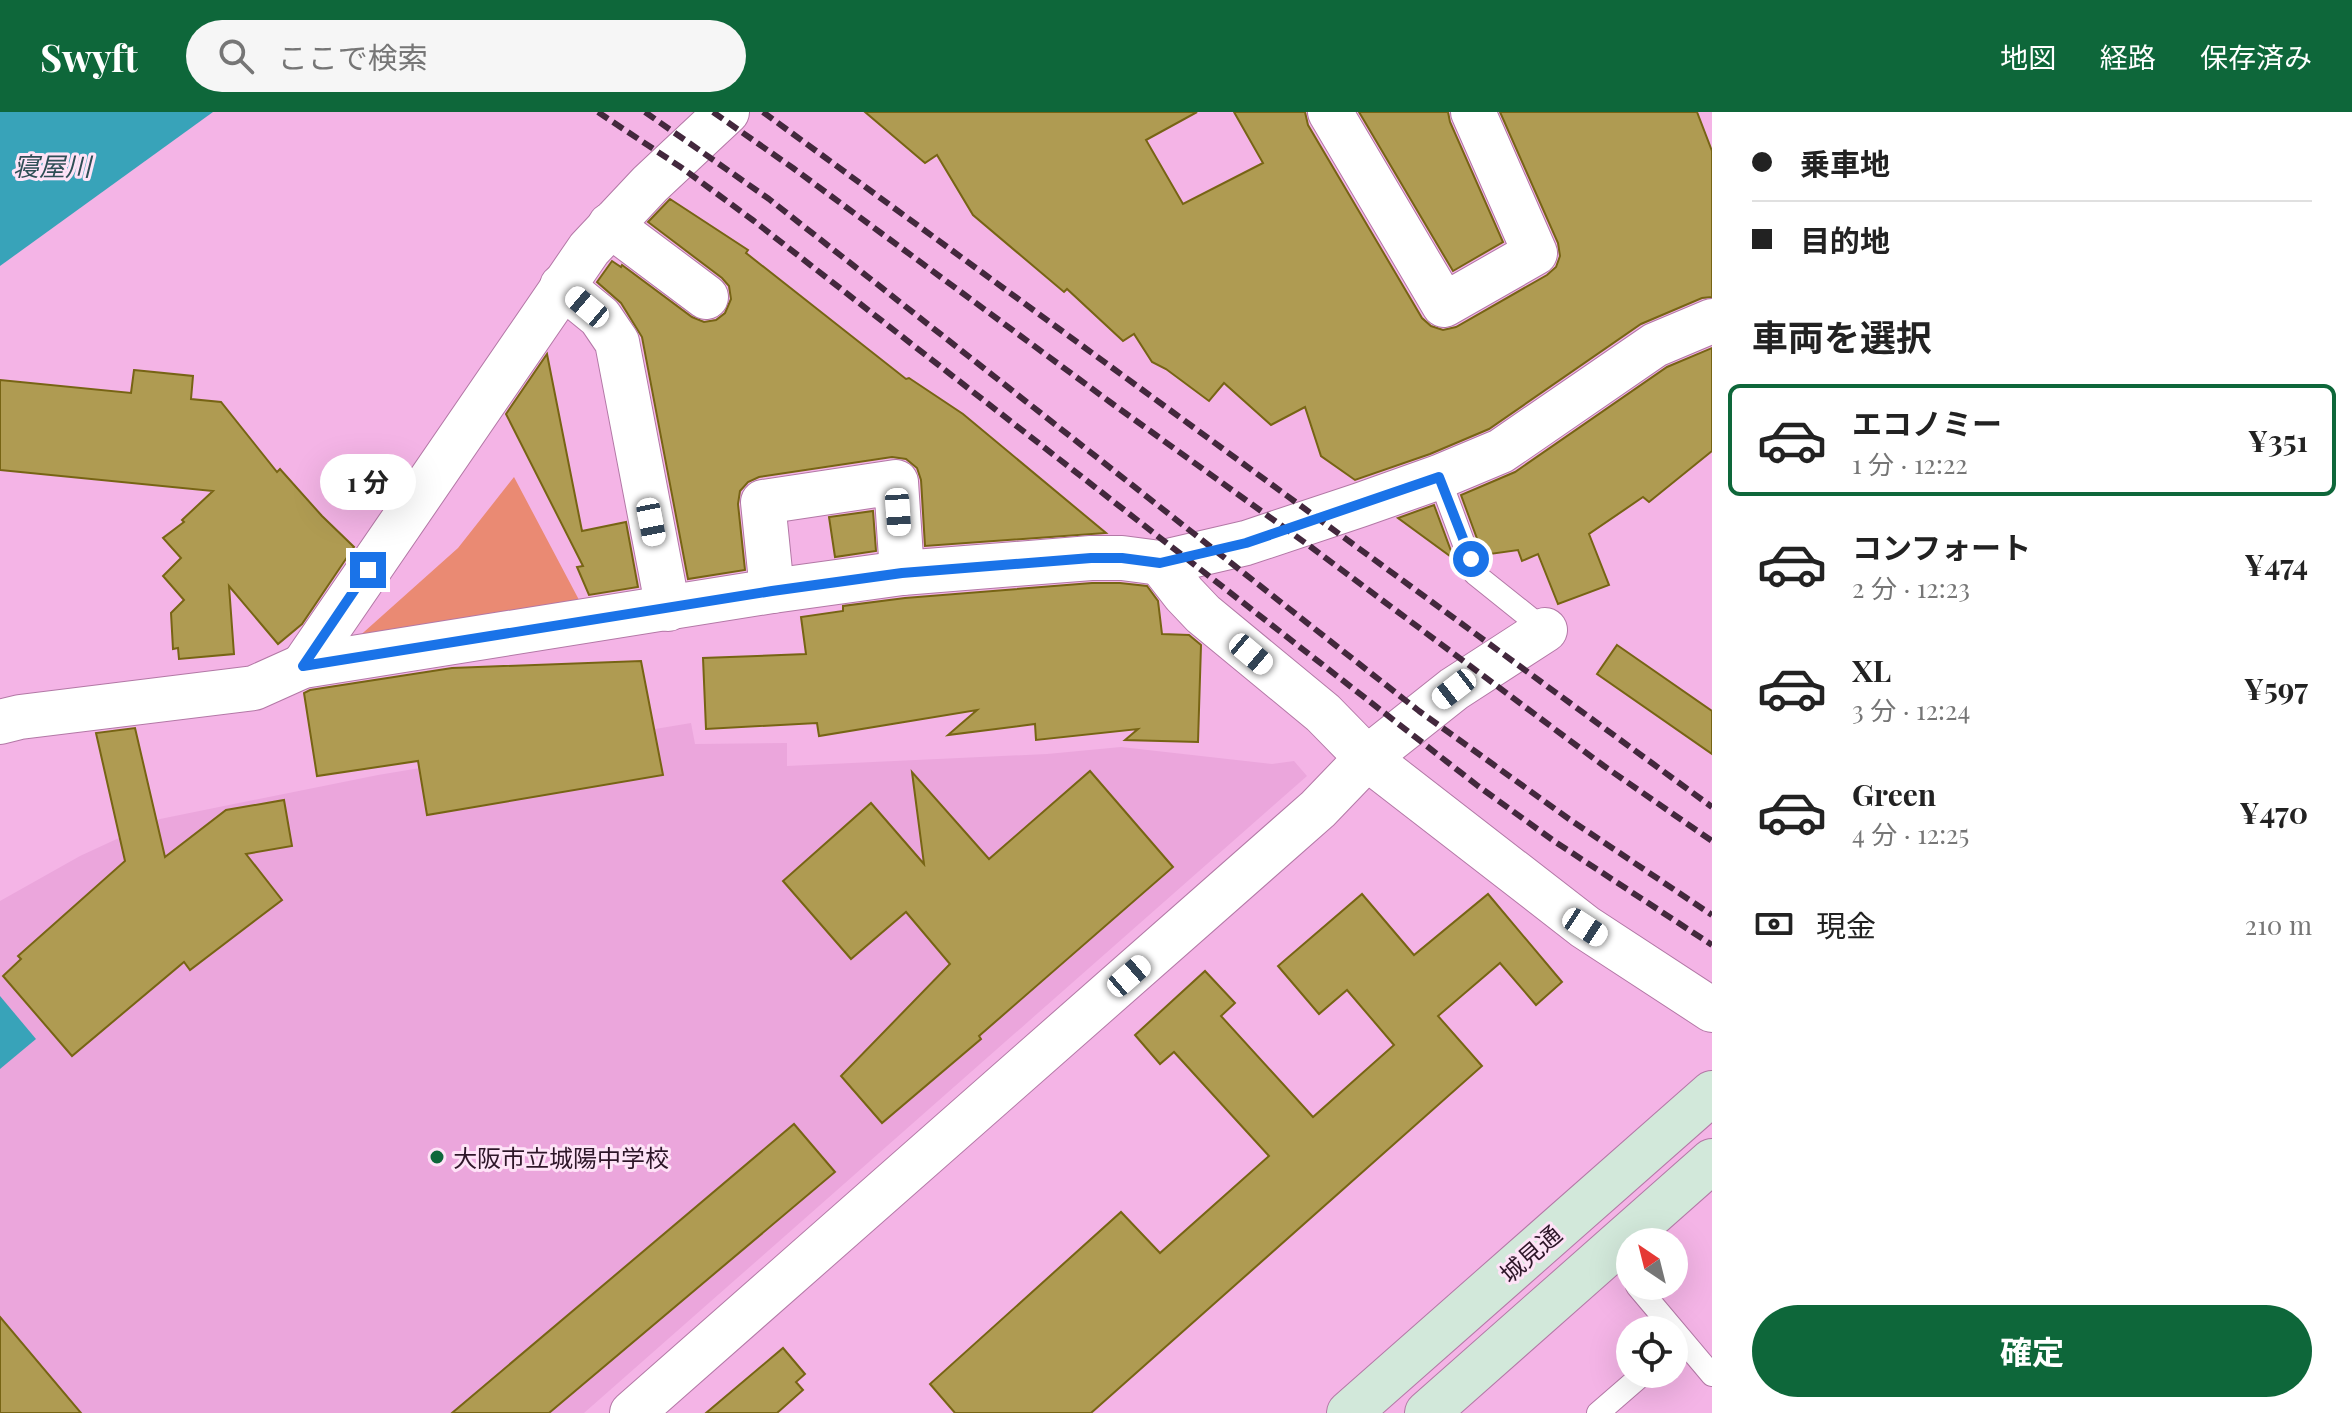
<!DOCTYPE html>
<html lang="ja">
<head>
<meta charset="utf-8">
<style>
  :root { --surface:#fff; --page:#f6f6f6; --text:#222; --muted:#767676; --line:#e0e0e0; --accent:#0e673a }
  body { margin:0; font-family:"Playfair Display","Noto Sans JP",serif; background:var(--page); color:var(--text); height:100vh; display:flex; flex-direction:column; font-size:30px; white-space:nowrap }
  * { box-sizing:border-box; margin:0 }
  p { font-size:26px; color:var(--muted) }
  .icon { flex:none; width:44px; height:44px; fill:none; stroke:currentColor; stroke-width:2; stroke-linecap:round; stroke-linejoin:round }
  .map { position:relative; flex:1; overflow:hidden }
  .drawer { display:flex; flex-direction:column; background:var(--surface); width:640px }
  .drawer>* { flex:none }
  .hud { display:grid; align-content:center; height:176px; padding:0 40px; background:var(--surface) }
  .needle { width:52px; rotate:325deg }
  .controls { position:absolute; left:1616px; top:1116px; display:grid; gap:16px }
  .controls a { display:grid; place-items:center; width:72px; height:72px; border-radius:50%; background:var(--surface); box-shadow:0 8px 32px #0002; font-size:40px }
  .end { position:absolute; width:36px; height:36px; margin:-18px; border:10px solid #1a73e8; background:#fff; box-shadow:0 0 0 4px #fff }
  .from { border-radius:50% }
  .bubble { position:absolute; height:56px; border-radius:28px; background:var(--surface); box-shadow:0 8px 32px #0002; font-size:26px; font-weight:700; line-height:56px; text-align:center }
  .car { position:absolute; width:24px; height:48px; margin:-24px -12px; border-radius:10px; box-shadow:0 0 6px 2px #0007; background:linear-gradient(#fff 24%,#345 0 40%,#fff 0 76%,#345 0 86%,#fff 0) }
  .hud b { display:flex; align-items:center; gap:28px; height:76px; font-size:30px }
  .hud b+b { border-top:2px solid var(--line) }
  .hud i { width:20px; height:20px; background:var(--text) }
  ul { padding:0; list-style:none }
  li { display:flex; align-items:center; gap:24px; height:112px; margin:0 16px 12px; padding:0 24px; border:4px solid transparent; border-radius:12px }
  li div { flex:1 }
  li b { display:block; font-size:30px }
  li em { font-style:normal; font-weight:700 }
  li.active { border-color:var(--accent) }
  li>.icon { width:72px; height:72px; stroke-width:1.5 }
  h2 { padding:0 40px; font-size:36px; line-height:96px }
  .pay { display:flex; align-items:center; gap:20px; height:88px; padding:0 40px; font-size:30px }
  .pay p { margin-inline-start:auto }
  .cta { display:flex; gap:16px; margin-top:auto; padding:16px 40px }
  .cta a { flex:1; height:92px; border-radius:48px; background:var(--accent); color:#fff; font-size:32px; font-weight:700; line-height:92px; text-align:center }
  header { display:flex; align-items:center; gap:48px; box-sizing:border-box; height:112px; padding:0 40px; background:var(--accent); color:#fff }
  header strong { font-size:38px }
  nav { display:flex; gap:44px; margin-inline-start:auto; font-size:28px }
  .search { width:560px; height:72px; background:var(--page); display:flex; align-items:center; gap:20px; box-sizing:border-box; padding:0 28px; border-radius:44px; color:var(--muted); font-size:30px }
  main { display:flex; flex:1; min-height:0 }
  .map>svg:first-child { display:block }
  .built { fill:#eba6dc }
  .green { fill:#ea8a73 }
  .water { fill:#38a3b9 }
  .building { fill:#af9b52; stroke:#776414; stroke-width:2 }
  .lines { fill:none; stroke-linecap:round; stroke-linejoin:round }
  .lane-casing { stroke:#b378a6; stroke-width:24 }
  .street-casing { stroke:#b378a6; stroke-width:46 }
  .secondary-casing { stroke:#b378a6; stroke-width:46 }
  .lane { stroke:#fff; stroke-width:22 }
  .street { stroke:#fff; stroke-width:44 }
  .secondary { stroke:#d2e8da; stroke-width:44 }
  .rail { stroke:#43283d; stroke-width:6; stroke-dasharray:12 6; stroke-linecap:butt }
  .route { stroke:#1a73e8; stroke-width:10 }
  .poi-dot { fill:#0e673a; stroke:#fee3f7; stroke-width:3 }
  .labels { text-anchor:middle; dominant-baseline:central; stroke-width:6; stroke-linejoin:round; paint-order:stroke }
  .poi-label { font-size:24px; fill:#2d1628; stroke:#fee3f7; text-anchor:start }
  .street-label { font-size:24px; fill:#2d1628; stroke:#fee3f7 }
  .water-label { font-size:26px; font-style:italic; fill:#2e4e55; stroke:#fee3f7 }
</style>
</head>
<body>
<header>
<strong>Swyft</strong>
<div class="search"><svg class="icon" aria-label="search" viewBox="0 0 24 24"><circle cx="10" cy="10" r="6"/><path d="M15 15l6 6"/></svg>ここで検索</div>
<nav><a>地図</a><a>経路</a><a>保存済み</a></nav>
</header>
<main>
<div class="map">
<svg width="1712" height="1301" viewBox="0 0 1712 1301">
  <rect width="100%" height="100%" fill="#f4b4e6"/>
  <polygon class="built" points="691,611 695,632 787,631 787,654 1047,642 1121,635 1272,652 1294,649 1307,664 584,1301 0,1301 0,789 80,744 160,707 378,663"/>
  <polygon class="green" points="514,365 587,503 355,528 458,436"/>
  <g class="water">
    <polygon points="0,0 213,0 0,154"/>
    <polygon points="0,884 36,927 0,957"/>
  </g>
  <g class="building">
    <polygon points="865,0 1197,0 1146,28 1183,92 1263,51 1234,0 1305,0 1308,13 1422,206 1431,214 1443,218 1456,215 1547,163 1556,155 1560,144 1558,131 1500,0 1697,0 1712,39 1712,185 1702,186 1641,212 1489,317 1430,342 1355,368 1321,344 1305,295 1271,313 1224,271 1209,289 1166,257 1152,250 1134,222 1123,229 1067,177 1064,180 973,103 937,43 925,51"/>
    <polygon points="1359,0 1448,0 1450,10 1503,130 1453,159"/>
    <polygon points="670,87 748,138 746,141 906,267 909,266 963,302 1106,421 925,434 921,368 917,356 906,347 892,345 759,365 748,370 740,379 738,392 745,458 688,467 642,225 621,191 597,170 612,149 621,155 622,153 692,205 704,210 716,208 725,201 731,187 729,174 722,166 648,110"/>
    <polygon points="1712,236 1712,339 1649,390 1643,385 1589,422 1609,473 1558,492 1538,442 1522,449 1518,438 1483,443 1461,383 1515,360 1667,255"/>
    <polygon points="547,242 582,419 626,410 638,475 589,483 577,455 583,454 506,302"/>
    <polygon points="134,258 193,264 191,287 221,290 277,360 280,357 322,404 354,435 302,512 278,532 229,474 234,542 179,547 178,536 173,537 171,501 184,488 163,464 181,446 163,426 184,410 182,408 213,379 0,358 0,268 131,281"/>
    <polygon points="1434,393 1454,447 1398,406"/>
    <polygon points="873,399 876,439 835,445 829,405"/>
    <polygon points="1092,471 1120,471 1147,474 1158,489 1162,522 1189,523 1201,533 1198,630 1125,628 1138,617 1036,628 1035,612 948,623 977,598 819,624 817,611 706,617 703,546 806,542 801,505 843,499 843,494 905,486"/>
    <polygon points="1617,533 1712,599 1712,642 1597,562"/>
    <polygon points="641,549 663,663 427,703 418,649 317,664 304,581 310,578 452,556"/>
    <polygon points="135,616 165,745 226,698 284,688 292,734 246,742 282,788 190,858 184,850 72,944 3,864 21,847 18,844 125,749 96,621"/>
    <polygon points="1090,659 1173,755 979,924 981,927 882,1011 841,964 950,852 906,800 851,847 783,769 871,691 924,752 912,660 989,747"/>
    <polygon points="1362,782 1414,843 1488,782 1562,870 1536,893 1500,851 1438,904 1482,954 1091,1301 955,1301 930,1272 1121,1100 1160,1141 1269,1044 1174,940 1160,952 1135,923 1205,859 1235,891 1221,904 1313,1005 1394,933 1347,878 1319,902 1278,854"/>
    <polygon points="794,1012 835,1060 549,1301 452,1301"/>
    <polygon points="0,1205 81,1301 0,1301"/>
    <polygon points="783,1236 805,1262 796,1270 803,1278 777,1301 706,1301"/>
  </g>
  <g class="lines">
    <defs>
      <g id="lane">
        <polyline points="1439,365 1475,462 1545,518"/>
        <polyline points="1637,1174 1712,1263"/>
        <polyline points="1598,1301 1643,1262"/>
      </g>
      <g id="street">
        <polyline points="1330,0 1444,193 1535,141 1473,0"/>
        <polyline points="610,113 706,185"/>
        <polyline points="562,174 600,205 617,230 668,497"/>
        <polyline points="1160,451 1184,482 1203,502 1323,601 1367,646 1585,815 1712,898"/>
        <polyline points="772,479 763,390 896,370 902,461"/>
        <polyline points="303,554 589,137 650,72 727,0"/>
        <polyline points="0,610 20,605 254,576 303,554 772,479 902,461 1091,446 1122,446 1160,451 1246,431 1360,393 1439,365 1501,339 1655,233 1712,209"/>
        <polyline points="632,1301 1318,697 1367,646 1454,577 1545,518"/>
      </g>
      <g id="secondary">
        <polyline points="1349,1301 1712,981"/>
        <polyline points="1427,1301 1712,1049"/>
      </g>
    </defs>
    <use href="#lane" class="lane-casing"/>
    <use href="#street" class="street-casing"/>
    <use href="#secondary" class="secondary-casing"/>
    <use href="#lane" class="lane"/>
    <use href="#street" class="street"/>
    <use href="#secondary" class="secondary"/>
    <g class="rail">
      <polyline points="598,0 682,56 754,109 1478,674 1554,729 1712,833"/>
      <polyline points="645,0 769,87 1419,599 1569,707 1712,803"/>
      <polyline points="713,0 793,56 1110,290 1311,435 1604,654 1712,729"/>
      <polyline points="763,0 1712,695"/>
    </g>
  </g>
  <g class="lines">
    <polyline class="route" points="368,458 303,554 772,479 902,461 1091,446 1122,446 1160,451 1246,431 1439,365 1471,447"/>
  </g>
  <circle class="poi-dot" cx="437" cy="1045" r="8"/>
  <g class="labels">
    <g class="poi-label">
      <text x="453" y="1045">大阪市立城陽中学校</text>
    </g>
    <g class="street-label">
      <text transform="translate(1530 1141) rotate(-41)">城見通</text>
    </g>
    <g class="water-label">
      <text x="52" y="53">寝屋川</text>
    </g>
  </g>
</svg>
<div class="controls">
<a><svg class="needle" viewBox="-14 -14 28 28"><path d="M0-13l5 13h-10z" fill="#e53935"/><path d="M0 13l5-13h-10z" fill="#767676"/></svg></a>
<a><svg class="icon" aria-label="locate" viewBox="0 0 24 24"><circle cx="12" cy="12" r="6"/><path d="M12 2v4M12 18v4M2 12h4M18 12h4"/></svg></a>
</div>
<i class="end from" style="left:1471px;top:447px"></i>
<i class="end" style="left:368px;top:458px"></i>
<div class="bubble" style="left:320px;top:342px;width:96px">1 分</div>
<i class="car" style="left:587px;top:195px;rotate:310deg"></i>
<i class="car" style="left:898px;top:400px;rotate:176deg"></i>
<i class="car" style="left:651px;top:410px;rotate:169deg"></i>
<i class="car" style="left:1251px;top:542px;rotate:130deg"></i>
<i class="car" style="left:1454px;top:577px;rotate:232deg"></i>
<i class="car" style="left:1585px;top:815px;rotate:123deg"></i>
<i class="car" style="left:1129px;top:864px;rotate:49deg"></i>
</div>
<section class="drawer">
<div class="hud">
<b><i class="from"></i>乗車地</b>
<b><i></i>目的地</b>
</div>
<h2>車両を選択</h2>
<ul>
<li class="active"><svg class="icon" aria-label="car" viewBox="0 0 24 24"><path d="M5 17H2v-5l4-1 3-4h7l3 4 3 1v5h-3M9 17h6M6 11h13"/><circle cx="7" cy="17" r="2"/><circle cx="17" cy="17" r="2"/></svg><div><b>エコノミー</b><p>1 分 · 12:22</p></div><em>¥351</em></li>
<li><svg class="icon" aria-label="car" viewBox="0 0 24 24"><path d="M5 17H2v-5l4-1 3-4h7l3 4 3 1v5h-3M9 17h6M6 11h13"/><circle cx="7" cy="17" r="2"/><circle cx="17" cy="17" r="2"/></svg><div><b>コンフォート</b><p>2 分 · 12:23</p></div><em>¥474</em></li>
<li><svg class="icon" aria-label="car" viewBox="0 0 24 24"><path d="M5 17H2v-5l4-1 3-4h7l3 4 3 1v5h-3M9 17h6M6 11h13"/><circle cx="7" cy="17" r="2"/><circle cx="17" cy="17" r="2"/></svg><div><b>XL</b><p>3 分 · 12:24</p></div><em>¥597</em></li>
<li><svg class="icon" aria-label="car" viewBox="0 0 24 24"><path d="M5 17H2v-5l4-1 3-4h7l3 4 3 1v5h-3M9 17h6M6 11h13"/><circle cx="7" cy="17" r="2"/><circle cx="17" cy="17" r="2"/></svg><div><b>Green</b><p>4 分 · 12:25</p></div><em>¥470</em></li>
</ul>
<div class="pay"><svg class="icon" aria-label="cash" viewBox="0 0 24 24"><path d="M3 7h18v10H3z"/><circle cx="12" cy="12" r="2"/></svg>現金<p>210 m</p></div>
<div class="cta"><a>確定</a></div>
</section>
</main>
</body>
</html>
